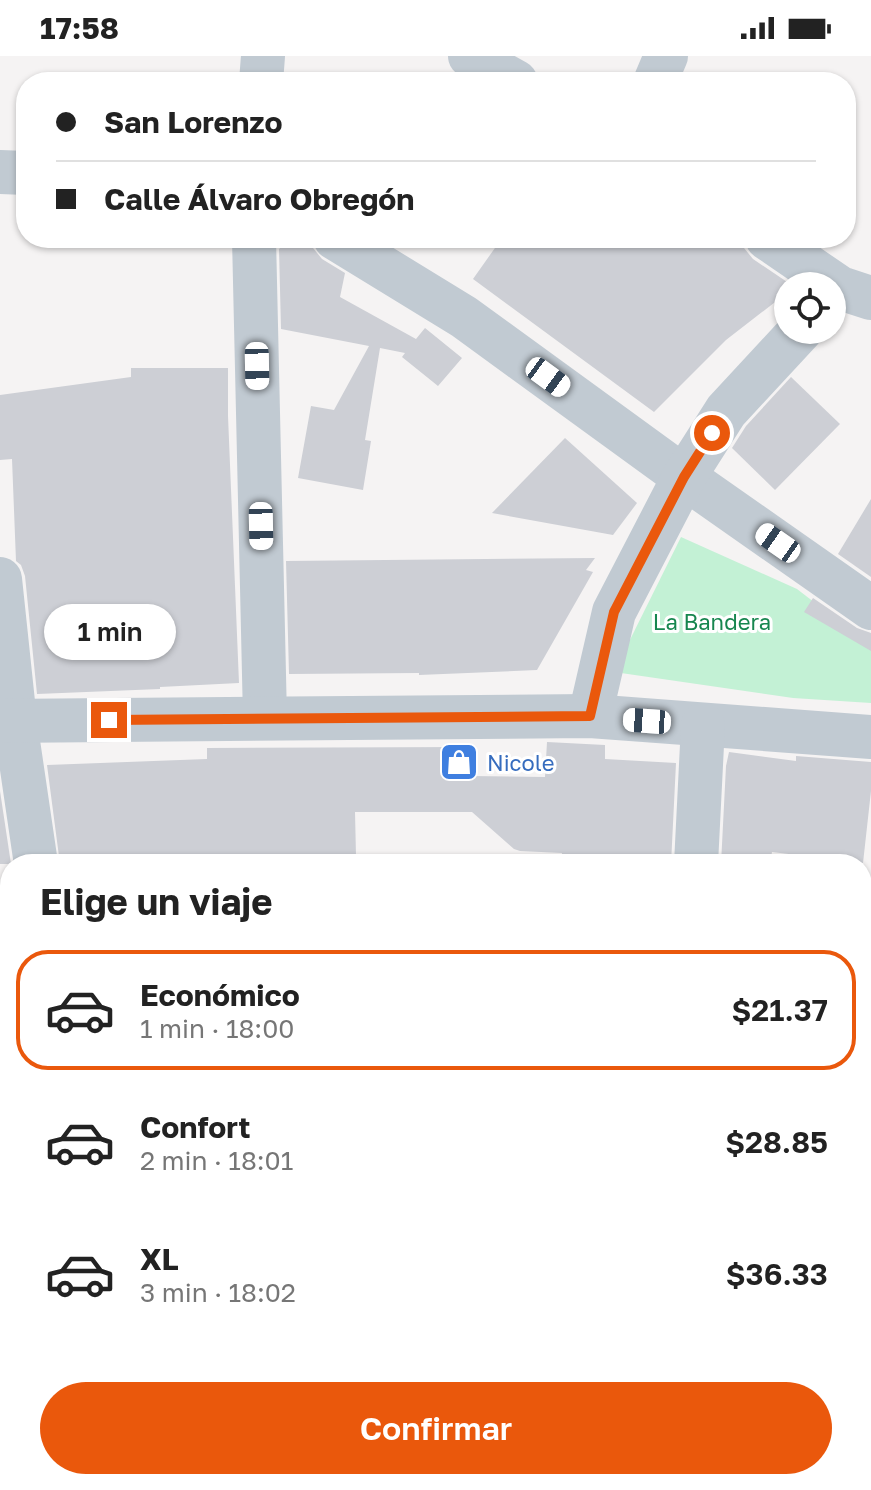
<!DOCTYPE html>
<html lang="es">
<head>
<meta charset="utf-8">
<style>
  :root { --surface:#fff; --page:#f2f2f2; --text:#222; --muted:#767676; --line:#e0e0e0; --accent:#ea580c }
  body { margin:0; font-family:"Golos Text",sans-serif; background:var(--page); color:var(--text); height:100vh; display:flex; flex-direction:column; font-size:30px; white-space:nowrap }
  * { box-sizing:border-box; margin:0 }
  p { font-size:26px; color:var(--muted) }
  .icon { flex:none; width:44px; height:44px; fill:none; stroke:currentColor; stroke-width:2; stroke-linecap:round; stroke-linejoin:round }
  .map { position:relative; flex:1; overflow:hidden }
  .side { position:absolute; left:0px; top:798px; width:872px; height:636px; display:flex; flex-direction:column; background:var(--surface); border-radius:32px 32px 0 0; box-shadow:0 2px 6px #0004 }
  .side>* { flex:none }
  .hud { position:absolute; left:16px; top:16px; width:840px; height:176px; border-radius:32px; box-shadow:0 2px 6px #0004; display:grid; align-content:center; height:176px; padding:0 40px; background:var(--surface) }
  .buttons { position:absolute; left:774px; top:216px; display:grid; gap:16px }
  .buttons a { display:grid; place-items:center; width:72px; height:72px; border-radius:50%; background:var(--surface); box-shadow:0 2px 6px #0004; font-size:40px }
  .end { position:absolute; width:36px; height:36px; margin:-18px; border:10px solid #ea580c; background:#fff; box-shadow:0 0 0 4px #fff }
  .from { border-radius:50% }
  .bubble { position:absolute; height:56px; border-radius:28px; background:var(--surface); box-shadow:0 2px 6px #0004; font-size:26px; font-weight:600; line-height:56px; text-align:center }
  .car { position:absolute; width:24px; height:48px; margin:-24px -12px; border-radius:10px; box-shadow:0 0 6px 2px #0007; background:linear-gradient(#fff 24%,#345 0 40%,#fff 0 76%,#345 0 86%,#fff 0) }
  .hud b { display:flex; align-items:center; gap:28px; height:76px; font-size:30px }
  .hud b+b { border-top:2px solid var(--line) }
  .hud i { width:20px; height:20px; background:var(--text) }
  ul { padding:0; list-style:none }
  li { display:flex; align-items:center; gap:24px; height:120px; margin:0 16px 12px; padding:0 24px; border:4px solid transparent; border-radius:32px }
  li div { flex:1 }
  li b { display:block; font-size:30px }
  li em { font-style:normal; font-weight:600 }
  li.on { border-color:var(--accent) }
  li>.icon { width:72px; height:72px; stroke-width:1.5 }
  h2 { padding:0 40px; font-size:36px; line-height:96px }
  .cta { display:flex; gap:16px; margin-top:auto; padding:16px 40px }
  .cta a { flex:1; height:92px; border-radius:48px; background:var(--accent); color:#fff; font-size:32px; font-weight:600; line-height:92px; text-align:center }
  .status { display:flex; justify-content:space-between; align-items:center; height:56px; padding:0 40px; background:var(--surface); direction:ltr }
  .status svg { height:22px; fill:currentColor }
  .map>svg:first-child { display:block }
  .green { fill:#c3f1d5 }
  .building { fill:#cdcfd5 }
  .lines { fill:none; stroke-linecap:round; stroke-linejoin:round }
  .minor { stroke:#c1cad2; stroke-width:44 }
  .route { stroke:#ea580c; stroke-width:10 }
  .labels { text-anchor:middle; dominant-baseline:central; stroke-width:6; stroke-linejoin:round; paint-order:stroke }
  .park-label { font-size:22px; fill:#17864f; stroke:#fff }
  .shop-label { font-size:22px; fill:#366cbe; stroke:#fff; text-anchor:start }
</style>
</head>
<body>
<div class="status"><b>17:58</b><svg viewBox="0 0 49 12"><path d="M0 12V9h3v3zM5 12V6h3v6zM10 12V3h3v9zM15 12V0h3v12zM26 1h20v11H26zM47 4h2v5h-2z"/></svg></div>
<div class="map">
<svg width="871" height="1434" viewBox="0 0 871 1434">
  <rect width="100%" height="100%" fill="#f5f3f3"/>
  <polygon class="green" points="681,481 797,533 871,590 871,647 793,642 614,616"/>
  <g class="building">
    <polygon points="291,182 313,192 322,203 345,217 340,241 416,283 425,272 462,302 438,330 402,301 405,297 380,292 365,384 371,385 363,434 298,422 311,350 334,354 369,290 281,273 279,193"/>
    <polygon points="502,182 728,182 744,192 753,203 793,230 788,230 788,236 726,284 654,356 473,223"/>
    <polygon points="131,312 228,312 228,360 239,627 160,631 160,633 37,638 25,520 21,509 16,505 12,403 0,404 0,339 131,321"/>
    <polygon points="791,321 840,368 775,434 732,392 746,370"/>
    <polygon points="565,382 637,447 613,479 492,457"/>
    <polygon points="871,443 871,521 838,498"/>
    <polygon points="595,502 586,514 593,516 537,614 419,619 419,617 289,618 286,505"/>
    <polygon points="813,542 857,572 871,577 871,595 804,556"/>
    <polygon points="547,686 605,689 605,703 676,707 671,808 561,808 562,797 520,795 514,793 472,756 355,756 356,800 192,801 192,808 60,808 47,709 207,703 207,692 469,691 470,720 545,721"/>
    <polygon points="729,696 796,705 796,700 871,706 871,735 863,807 772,796 770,808 721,808 726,710"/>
    <polygon points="0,735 11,808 0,808"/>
  </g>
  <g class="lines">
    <g class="minor">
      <polyline points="470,0 516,26"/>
      <polyline points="261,26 263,0"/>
      <polyline points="655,26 666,0"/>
      <polyline points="0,116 26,117"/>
      <polyline points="254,182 265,662"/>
      <polyline points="335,182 464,261 684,421 871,552"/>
      <polyline points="767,182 840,232 871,242"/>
      <polyline points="0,523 15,665 36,808"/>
      <polyline points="590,660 614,556 684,421 726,355 801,274"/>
      <polyline points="0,665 590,660 871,681"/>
      <polyline points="696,808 703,669"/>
      <polyline points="0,1297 10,1301"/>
      <polyline points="213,1424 218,1434"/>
      <polyline points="664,1434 664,1424"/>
      <polyline points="865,1434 871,1432"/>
    </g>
  </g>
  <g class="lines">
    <polyline class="route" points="109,664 590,660 614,556 684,421 712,377"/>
  </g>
  <defs>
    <symbol id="shop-square" viewBox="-11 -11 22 22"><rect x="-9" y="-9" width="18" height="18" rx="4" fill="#3f7fe0" stroke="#fff"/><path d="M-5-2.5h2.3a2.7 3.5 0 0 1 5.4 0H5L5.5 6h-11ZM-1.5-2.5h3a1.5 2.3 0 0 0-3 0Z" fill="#fff"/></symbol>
  </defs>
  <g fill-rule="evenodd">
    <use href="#shop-square" x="437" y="684" width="44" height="44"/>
  </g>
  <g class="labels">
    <g class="park-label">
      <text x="712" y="565">La Bandera</text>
    </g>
    <g class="shop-label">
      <text x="487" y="706">Nicole</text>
    </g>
  </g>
</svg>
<div class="buttons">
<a><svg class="icon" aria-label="locate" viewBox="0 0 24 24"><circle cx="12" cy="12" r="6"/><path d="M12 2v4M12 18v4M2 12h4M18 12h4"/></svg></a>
</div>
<i class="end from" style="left:712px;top:377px"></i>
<i class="end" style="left:109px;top:664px"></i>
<div class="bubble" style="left:44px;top:548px;width:132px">1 min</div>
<i class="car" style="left:257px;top:310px;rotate:179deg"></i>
<i class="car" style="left:548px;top:321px;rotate:126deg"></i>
<i class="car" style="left:261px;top:470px;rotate:179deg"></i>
<i class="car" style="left:778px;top:487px;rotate:305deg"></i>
<i class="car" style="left:647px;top:665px;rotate:274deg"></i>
<div class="hud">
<b><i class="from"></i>San Lorenzo</b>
<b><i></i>Calle Álvaro Obregón</b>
</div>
<section class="side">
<h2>Elige un viaje</h2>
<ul>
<li class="on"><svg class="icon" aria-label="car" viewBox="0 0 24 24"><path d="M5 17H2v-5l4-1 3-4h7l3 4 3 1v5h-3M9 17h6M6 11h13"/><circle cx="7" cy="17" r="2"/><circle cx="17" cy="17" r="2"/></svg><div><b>Económico</b><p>1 min · 18:00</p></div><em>$21.37</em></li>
<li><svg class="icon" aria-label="car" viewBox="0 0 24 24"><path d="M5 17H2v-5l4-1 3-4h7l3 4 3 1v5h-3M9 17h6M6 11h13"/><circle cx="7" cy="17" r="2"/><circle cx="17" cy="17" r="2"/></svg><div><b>Confort</b><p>2 min · 18:01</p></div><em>$28.85</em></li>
<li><svg class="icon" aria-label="car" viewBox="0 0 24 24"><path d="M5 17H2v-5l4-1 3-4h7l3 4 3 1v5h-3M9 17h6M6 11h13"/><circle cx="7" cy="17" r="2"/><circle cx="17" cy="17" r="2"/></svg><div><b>XL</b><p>3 min · 18:02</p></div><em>$36.33</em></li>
</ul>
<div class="cta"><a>Confirmar</a></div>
</section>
</div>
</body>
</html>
